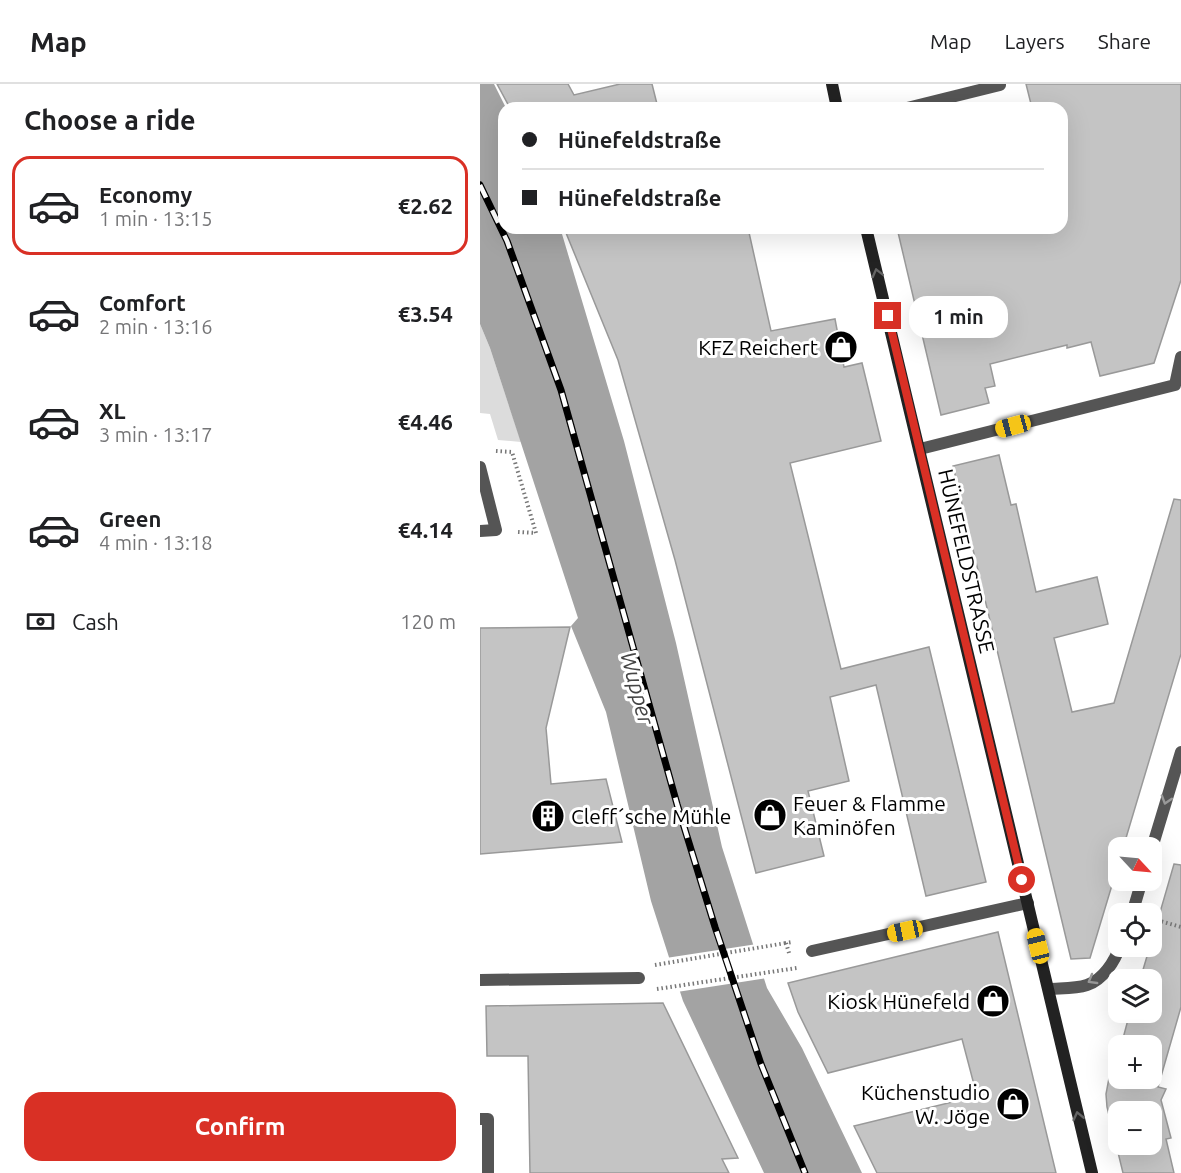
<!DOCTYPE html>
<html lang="en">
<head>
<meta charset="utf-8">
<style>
  :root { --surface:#fff; --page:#f6f6f6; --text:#202124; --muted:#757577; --line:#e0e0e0; --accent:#d93025 }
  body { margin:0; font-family:Ubuntu,sans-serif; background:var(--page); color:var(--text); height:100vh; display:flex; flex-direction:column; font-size:22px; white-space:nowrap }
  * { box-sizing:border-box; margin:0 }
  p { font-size:20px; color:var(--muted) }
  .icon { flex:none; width:33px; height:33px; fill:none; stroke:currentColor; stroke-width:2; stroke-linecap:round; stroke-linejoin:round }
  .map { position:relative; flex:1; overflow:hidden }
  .details { display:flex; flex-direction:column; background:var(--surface); width:480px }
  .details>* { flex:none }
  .guide { position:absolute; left:18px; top:18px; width:570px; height:132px; border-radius:18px; box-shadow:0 6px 24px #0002; display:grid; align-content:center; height:132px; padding:0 24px; background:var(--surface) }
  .needle { width:39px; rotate:116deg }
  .controls { position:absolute; left:628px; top:753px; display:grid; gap:12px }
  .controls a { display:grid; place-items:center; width:54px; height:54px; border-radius:12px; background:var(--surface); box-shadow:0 6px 24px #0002; font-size:30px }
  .end { position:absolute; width:27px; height:27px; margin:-14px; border:8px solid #d93025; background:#fff; box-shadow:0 0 0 3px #fff }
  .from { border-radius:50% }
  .bubble { position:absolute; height:42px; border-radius:18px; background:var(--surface); box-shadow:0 6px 24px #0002; font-size:20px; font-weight:600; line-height:42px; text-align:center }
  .car { position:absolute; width:18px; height:36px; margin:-18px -9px; border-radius:8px; box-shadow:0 0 4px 2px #0007; background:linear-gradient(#f5c518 24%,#345 0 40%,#f5c518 0 76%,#345 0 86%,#f5c518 0) }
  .guide b { display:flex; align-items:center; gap:21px; height:57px; font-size:22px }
  .guide b+b { border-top:2px solid var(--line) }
  .guide i { width:15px; height:15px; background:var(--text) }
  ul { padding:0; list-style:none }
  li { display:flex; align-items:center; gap:18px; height:99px; margin:0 12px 9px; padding:0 12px; border:3px solid transparent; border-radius:18px }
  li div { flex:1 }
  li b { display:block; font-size:22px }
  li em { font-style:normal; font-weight:600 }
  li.selected { border-color:var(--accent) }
  li>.icon { width:54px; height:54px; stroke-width:1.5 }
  h2 { padding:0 24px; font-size:27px; line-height:72px }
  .pay { display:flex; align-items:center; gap:15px; height:66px; padding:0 24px; font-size:22px }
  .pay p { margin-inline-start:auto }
  .action { display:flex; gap:12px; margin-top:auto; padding:12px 24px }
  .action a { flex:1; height:69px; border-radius:18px; background:var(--accent); color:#fff; font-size:24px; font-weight:600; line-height:69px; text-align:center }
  header { display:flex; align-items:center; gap:36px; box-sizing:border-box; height:84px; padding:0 30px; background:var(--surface); border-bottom:2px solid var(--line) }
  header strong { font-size:28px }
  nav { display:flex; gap:33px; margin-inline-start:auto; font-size:21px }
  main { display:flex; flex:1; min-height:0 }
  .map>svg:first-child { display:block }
  .green { fill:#dcdcdc }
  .water { fill:#a3a3a3 }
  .pier { fill:#fff }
  .building { fill:#c4c4c4; stroke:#999; stroke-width:1.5; fill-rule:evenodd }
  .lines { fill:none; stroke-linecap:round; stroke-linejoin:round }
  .path { stroke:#777; stroke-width:4; stroke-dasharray:1.5 3; stroke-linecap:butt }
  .lane { stroke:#555; stroke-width:12 }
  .street { stroke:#555; stroke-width:12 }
  .secondary { stroke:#222; stroke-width:12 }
  .rail-casing { stroke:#000; stroke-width:7 }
  .rail { stroke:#fff; stroke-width:4.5; stroke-dasharray:14; stroke-linecap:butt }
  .oneway { stroke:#646464 }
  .oneway2 { stroke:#999 }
  .route { stroke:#d93025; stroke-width:8 }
  .labels { text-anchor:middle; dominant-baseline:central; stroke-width:6; stroke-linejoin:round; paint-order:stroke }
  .poi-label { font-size:21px; fill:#000; stroke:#fff; text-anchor:end }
  .street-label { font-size:21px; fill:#000; stroke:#fff }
  .water-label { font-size:22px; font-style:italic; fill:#444; stroke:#fff }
</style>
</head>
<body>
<header>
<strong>Map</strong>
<nav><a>Map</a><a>Layers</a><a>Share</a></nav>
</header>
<main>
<section class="details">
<h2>Choose a ride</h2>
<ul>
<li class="selected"><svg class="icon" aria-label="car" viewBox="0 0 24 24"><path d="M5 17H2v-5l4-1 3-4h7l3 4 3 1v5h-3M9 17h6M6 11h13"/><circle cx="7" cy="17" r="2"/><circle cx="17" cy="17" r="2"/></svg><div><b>Economy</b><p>1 min · 13:15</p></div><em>€2.62</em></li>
<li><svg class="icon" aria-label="car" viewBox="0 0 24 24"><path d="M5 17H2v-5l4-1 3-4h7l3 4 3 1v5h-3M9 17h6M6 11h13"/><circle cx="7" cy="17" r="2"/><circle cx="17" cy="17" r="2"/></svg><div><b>Comfort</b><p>2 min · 13:16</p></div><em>€3.54</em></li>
<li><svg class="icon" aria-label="car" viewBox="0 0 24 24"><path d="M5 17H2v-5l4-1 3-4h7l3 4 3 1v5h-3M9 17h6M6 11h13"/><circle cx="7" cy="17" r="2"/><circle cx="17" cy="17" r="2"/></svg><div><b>XL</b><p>3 min · 13:17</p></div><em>€4.46</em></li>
<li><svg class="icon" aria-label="car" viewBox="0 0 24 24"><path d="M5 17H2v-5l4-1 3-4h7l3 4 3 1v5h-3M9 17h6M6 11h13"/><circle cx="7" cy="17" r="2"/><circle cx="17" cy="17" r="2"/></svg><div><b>Green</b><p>4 min · 13:18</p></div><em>€4.14</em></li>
</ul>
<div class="pay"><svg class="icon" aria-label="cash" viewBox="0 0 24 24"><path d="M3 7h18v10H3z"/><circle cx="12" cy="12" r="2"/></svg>Cash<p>120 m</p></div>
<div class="action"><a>Confirm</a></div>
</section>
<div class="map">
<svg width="701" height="1089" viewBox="0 0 701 1089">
  <rect width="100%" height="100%" fill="#fff"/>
  <polygon class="green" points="0,240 10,264 41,358 18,356 10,330 0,329"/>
  <polygon class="water" points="0,0 14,0 26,24 24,24 24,144 79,144 82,150 144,357 196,559 242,763 287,904 322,964 382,1089 284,1089 203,917 171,817 126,628 91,542 98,534 10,264 0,240"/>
  <polygon class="pier" points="277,860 287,894 197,908 186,874"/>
  <g class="building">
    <polygon points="17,0 88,0 94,11 140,0 172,0 178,24 30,24"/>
    <polygon points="546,0 701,0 701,196 674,279 620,292 611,258 587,264 587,261 510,280 515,302 505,304 509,319 461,331 417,144 582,144 582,24 552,24"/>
    <polygon points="84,144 268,144 291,247 355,235 364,283 382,279 401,357 310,379 361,585 449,563 506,798 446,812 396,601 350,613 369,697 328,707 344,772 276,789 195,476 138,276"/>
    <polygon points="519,371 531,421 536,420 556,508 617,493 628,540 574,554 592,628 634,619 694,415 701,416 701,570 643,764 639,764 639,778 610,874 591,875 473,382"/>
    <polygon points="90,543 66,644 71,700 126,695 142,758 0,770 0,544"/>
    <path d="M694,780L701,781V923L678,1003L686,1005L681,1016L691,1054L686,1055L694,1089H643L627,1023L626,1010L629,994H631L639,967V994H672V962H641L650,928H672V896H660L670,862H672V856ZM639,1028H672V1060H639Z"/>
    <polygon points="518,848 576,1089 397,1089 374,1042 497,1012 482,955 348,989 318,928 308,899"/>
    <polygon points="183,919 258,1074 242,1075 249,1089 50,1089 48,972 7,972 6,922"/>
  </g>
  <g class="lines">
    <g class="path">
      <polyline points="16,367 32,368 56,449 38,448"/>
      <polyline points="673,835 701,843"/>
      <polyline points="309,869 306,859 312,858"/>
      <polyline points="175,881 306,859"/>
      <polyline points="177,905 317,884"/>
    </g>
    <g class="lane">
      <polyline points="427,24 520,1"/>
      <polyline points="440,365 695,301 701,273"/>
      <polyline points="0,383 16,446 0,447"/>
      <polyline points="0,1035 8,1035 8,1089"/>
    </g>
    <g class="street">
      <polyline points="672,764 701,668"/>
      <polyline points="652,830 662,796"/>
      <polyline points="332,867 548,819"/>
      <polyline points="0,896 159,894"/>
      <path d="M569,905C580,904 595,905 607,901C623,896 635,877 640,862"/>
    </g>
    <g class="secondary">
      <polyline points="352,0 357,24"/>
      <polyline points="386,144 612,1089"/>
    </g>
    <defs>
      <polyline id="rail" points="0,101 27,157 81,306 197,720 235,843 281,980 325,1089"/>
    </defs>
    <use href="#rail" class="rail-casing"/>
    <use href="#rail" class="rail"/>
  </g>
  <defs><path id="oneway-chevron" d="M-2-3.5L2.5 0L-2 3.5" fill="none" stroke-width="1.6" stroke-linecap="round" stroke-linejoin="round" transform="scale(1.5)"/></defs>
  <g class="oneway">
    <use href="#oneway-chevron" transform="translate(397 189) rotate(-104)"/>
    <use href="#oneway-chevron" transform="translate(598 1032) rotate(-103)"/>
  </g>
  <g class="oneway2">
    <use href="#oneway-chevron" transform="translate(686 716) rotate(107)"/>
    <use href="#oneway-chevron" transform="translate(612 896) rotate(150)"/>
  </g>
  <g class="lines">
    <polyline class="route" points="408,232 542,796"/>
  </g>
  <defs>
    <symbol id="shop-disc" viewBox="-11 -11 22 22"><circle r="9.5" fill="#000" stroke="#fff"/><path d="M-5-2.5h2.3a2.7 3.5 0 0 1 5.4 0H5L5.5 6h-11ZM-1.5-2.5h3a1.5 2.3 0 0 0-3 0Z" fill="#fff"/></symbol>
    <symbol id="building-disc" viewBox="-11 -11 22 22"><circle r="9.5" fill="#000" stroke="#fff"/><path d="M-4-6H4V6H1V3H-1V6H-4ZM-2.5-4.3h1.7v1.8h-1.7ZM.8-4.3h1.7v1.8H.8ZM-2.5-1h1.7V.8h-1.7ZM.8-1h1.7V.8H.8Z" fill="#fff"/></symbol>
  </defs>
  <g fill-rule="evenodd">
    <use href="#shop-disc" x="342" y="244" width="38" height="38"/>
    <use href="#shop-disc" x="271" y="712" width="38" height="38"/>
    <use href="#building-disc" x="49" y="713" width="38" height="38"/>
    <use href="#shop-disc" x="494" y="898" width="38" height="38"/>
    <use href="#shop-disc" x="514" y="1001" width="38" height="38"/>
  </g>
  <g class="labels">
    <g class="poi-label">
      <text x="338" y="263">KFZ Reichert</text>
      <text x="313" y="719" text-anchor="start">Feuer &amp; Flamme<tspan x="313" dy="24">Kaminöfen</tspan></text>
      <text x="91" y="732" text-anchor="start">Cleff´sche Mühle</text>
      <text x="490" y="917">Kiosk Hünefeld</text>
      <text x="510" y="1008">Küchenstudio<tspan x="510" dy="24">W. Jöge</tspan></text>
    </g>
    <g class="street-label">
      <text transform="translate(487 477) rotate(77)">HÜNEFELDSTRASSE</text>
    </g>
    <g class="water-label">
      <text transform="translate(158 604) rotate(75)">Wupper</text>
    </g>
  </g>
</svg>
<div class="controls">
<a><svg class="needle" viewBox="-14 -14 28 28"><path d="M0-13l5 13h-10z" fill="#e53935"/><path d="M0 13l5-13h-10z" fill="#757577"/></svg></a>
<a><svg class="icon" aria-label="locate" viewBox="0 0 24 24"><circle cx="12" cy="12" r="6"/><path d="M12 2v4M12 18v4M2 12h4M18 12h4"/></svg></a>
<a><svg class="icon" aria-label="layers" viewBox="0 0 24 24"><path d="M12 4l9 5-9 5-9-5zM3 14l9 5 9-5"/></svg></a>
<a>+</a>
<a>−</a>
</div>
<i class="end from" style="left:542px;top:796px"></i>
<i class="end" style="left:408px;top:232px"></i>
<div class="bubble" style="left:429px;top:212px;width:99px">1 min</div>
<i class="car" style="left:533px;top:342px;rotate:255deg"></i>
<i class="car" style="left:425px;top:847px;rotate:258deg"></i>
<i class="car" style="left:558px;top:862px;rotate:346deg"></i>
<div class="guide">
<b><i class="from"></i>Hünefeldstraße</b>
<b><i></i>Hünefeldstraße</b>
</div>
</div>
</main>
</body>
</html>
